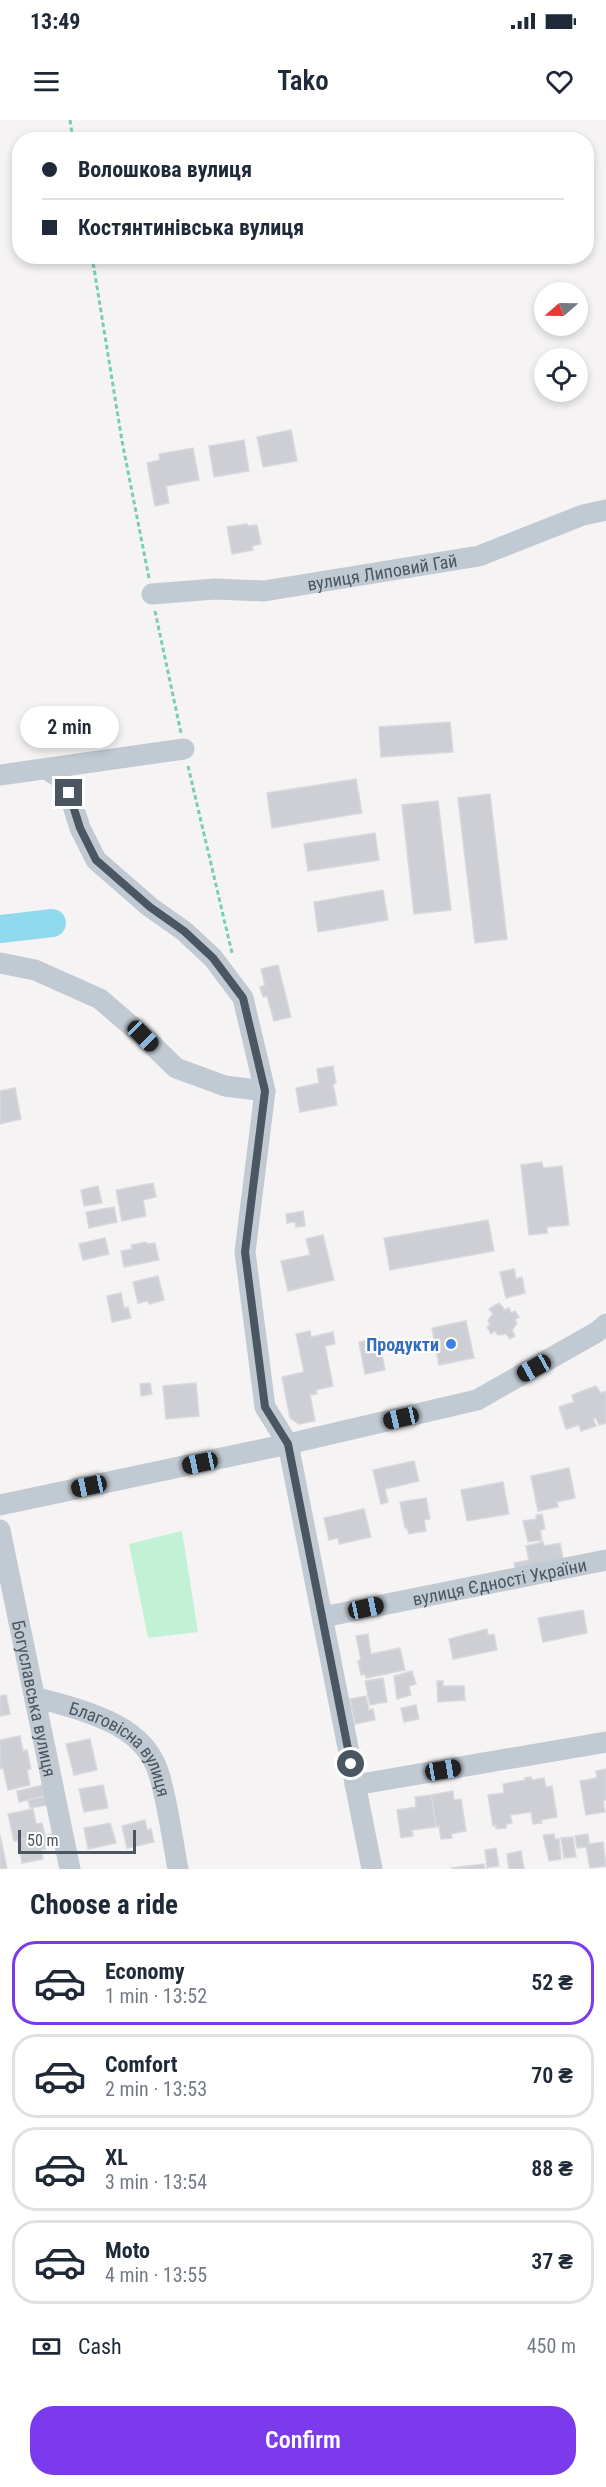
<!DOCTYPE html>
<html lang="en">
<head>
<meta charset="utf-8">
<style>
  :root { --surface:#fff; --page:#f6f6f7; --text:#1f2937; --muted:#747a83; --line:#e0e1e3; --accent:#7c3aed }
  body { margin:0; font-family:"Roboto Condensed",sans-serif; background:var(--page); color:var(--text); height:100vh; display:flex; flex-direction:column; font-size:22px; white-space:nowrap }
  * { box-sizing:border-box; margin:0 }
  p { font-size:20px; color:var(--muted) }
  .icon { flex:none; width:33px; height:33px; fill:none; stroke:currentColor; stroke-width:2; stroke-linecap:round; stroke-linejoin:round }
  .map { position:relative; height:1749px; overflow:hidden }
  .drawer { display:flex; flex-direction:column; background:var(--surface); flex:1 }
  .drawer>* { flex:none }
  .hud { position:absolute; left:12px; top:12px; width:582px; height:132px; border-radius:24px; box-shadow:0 3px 9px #0003; display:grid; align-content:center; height:132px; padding:0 30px; background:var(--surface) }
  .needle { width:39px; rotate:250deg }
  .controls { position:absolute; left:534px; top:162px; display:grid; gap:12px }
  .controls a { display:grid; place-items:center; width:54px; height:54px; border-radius:50%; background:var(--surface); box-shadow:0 3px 9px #0003; font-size:30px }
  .scale { position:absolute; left:18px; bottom:15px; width:118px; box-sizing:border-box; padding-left:6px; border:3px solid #4a5661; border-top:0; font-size:16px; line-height:21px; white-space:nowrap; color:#4a5661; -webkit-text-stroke:4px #fff; paint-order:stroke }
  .end { position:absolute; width:27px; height:27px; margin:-14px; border:8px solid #4a5661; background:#fff; box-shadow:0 0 0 3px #fff }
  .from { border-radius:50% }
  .bubble { position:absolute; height:42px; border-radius:21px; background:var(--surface); box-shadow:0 3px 9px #0003; font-size:20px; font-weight:600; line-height:42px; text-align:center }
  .car { position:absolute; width:18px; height:36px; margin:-18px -9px; border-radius:8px; box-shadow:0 0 4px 2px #0007; background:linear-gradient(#222 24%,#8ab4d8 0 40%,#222 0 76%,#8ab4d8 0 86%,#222 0) }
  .hud b { display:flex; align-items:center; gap:21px; height:57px; font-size:22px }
  .hud b+b { border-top:2px solid var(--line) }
  .hud i { width:15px; height:15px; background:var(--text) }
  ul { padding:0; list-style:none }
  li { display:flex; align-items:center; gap:18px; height:84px; margin:0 12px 9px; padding:0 18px; border:3px solid var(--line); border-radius:24px }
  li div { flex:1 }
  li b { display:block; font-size:22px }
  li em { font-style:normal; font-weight:600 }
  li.on { border-color:var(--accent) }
  li>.icon { width:54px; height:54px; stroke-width:1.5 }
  h2 { padding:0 30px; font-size:27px; line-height:72px }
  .pay { display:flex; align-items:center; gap:15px; height:66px; padding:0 30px; font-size:22px }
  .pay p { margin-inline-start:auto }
  .cta { display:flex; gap:12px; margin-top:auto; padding:12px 30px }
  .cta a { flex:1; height:69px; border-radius:24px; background:var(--accent); color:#fff; font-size:24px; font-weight:600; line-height:69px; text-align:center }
  .status { display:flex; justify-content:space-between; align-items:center; height:42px; padding:0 30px; background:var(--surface); direction:ltr }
  .status svg { height:16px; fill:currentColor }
  header { display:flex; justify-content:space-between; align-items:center; height:78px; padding:0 30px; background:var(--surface); font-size:27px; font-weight:600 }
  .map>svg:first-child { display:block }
  .green { fill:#c3f1d5 }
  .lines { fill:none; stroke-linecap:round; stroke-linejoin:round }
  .river { stroke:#90daee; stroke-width:28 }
  .building { fill:#cdcfd5; stroke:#d7d9de; stroke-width:1.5 }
  .path { stroke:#7ad0a6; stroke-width:3; stroke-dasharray:4.5 3; stroke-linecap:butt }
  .minor { stroke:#c1cad2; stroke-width:21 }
  .route { stroke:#4a5661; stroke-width:8 }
  .shop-dot { fill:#3f7fe0; stroke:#fff; stroke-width:2 }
  .labels { text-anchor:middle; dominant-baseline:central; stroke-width:4.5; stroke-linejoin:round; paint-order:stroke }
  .street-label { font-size:18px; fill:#4a5661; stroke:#fff }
  .shop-label { font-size:18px; font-weight:bold; fill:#366cbe; stroke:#fff; text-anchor:end }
</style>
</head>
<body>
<div class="status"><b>13:49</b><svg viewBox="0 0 49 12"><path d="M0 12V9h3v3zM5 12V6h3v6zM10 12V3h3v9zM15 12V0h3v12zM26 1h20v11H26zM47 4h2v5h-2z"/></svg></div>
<header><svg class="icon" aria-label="menu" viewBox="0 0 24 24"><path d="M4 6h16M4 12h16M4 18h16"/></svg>Tako<svg class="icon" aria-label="heart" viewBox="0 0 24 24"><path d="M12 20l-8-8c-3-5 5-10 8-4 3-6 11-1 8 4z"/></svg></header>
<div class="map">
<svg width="606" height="1749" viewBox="0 0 606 1749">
  <rect width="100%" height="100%" fill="#f5f3f3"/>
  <polygon class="green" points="182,1411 198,1512 148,1518 129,1424"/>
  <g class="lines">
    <polyline class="river" points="0,809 52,803"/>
  </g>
  <g class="building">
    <polygon points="291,310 297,341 263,347 257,317"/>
    <polygon points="244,320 249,351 214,357 209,326"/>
    <polygon points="193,328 199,360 166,366 169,383 155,386 147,343 160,340 159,334"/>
    <polygon points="247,404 248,406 257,405 261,424 252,426 253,430 232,434 227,407"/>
    <polygon points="450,602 453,632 381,637 379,607"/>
    <polygon points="356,659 362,693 272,708 267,673"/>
    <polygon points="490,674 507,819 475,823 458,678"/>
    <polygon points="438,681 451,790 414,794 402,685"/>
    <polygon points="375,713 379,740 308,751 304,724"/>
    <polygon points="383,770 388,800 318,812 314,782"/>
    <polygon points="278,845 291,897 274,901 267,876 263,877 260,867 265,865 261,849"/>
    <polygon points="333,946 336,963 333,964 337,985 300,992 296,968 319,963 317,949"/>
    <polygon points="15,968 21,999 0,1004 0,971"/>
    <polygon points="542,1042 543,1048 562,1046 569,1105 547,1107 547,1113 529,1115 521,1045"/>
    <polygon points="153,1063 156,1077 143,1080 146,1096 122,1101 116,1070"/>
    <polygon points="98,1066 102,1083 84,1086 81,1070"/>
    <polygon points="114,1087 117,1102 89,1108 86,1092"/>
    <polygon points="303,1091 305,1106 296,1107 295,1102 287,1103 286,1094"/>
    <polygon points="488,1100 494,1131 390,1150 384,1118"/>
    <polygon points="323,1115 334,1160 288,1171 281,1141 310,1135 306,1119"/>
    <polygon points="105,1118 109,1134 83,1140 79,1124"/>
    <polygon points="146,1122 147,1124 155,1123 159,1140 124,1147 121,1131 132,1129 131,1125"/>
    <polygon points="514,1149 516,1159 522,1157 525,1173 506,1178 500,1152"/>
    <polygon points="158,1156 164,1180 149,1184 148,1181 138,1183 133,1162"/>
    <polygon points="121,1173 124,1188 128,1187 131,1198 112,1202 107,1176"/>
    <polygon points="499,1183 505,1190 509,1188 511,1193 515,1191 519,1197 515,1200 517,1203 512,1210 515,1216 510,1219 506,1214 498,1215 495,1211 491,1214 487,1207 490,1205 488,1200 493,1194 489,1189"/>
    <polygon points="466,1201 474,1238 439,1245 432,1208"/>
    <polygon points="310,1211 311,1217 333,1212 335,1224 325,1226 333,1266 316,1270 317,1274 310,1275 315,1301 299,1304 290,1298 282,1257 304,1252 296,1214"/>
    <polygon points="379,1218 385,1250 365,1254 359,1222"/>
    <polygon points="150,1263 152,1274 141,1276 140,1264"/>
    <polygon points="196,1263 199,1296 166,1299 163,1266"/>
    <polygon points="596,1266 601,1273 606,1271 606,1303 599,1305 596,1298 593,1299 596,1306 581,1311 579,1305 566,1309 559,1287 574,1282 572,1275"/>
    <polygon points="414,1341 419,1361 385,1369 388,1382 381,1384 373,1350"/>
    <polygon points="569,1348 575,1378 557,1382 558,1387 538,1391 531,1356"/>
    <polygon points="503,1362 509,1394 467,1401 461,1370"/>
    <polygon points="426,1378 430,1399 424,1400 426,1411 409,1414 407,1408 405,1408 400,1382"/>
    <polygon points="364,1389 371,1417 339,1424 338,1418 329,1420 324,1398"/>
    <polygon points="542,1394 545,1409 540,1410 542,1420 528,1422 523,1401 537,1399 536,1395"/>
    <polygon points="543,1422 544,1426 560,1423 564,1443 516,1453 514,1443 529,1440 526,1426"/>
    <polygon points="583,1490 587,1513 543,1522 538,1498"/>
    <polygon points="487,1509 488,1515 494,1514 497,1530 453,1539 449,1519"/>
    <polygon points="368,1514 371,1534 400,1528 405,1550 366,1558 365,1554 361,1555 358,1541 361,1540 356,1516"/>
    <polygon points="412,1551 416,1564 409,1566 411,1575 397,1579 394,1556"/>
    <polygon points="383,1558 387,1582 370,1585 365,1561"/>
    <polygon points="437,1561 443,1561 443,1566 464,1566 465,1580 438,1582"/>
    <polygon points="6,1575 10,1594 0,1596 0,1576"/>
    <polygon points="366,1576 369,1590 373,1589 375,1600 355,1604 350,1579"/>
    <polygon points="416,1585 419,1599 404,1602 401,1588"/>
    <polygon points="20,1616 23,1631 27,1630 31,1649 27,1650 30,1665 8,1670 3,1648 0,1649 0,1620"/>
    <polygon points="90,1619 97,1650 74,1655 66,1624"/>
    <polygon points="606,1649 606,1680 603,1681 605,1692 586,1695 580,1661 597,1658 596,1651"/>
    <polygon points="531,1657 532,1660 544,1658 546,1667 552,1666 557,1697 541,1700 542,1703 533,1704 531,1692 510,1695 512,1703 506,1704 506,1708 496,1709 496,1705 493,1706 488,1675 504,1673 503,1664 525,1660 525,1658"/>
    <polygon points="44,1665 46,1676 19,1682 17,1671"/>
    <polygon points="103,1665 108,1688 84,1692 79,1669"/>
    <polygon points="453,1671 454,1680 461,1679 466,1711 451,1714 452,1718 441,1719 439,1706 436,1707 431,1675"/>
    <polygon points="431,1675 436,1707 412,1710 413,1716 401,1718 397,1690 416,1687 415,1677"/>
    <polygon points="46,1676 48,1685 30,1688 28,1680"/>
    <polygon points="33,1689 36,1704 42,1703 45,1715 14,1721 8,1694"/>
    <polygon points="145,1700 147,1710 151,1709 154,1722 127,1728 122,1706"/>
    <polygon points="110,1703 116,1723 88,1729 84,1708"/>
    <polygon points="52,1714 53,1722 45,1723 46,1729 41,1730 43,1739 22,1743 18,1720"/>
    <polygon points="554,1714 555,1719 559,1719 561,1739 549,1741 543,1715"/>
    <polygon points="588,1714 589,1724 603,1722 606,1746 590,1748 586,1727 577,1728 575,1716"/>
    <polygon points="0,1715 7,1749 0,1749"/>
    <polygon points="573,1717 576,1737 564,1738 561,1718"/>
    <polygon points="496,1728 499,1746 487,1748 485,1730"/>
    <polygon points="521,1731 524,1749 509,1749 507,1734"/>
    <polygon points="484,1744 485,1749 452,1749 452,1748"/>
  </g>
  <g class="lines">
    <g class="path">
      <polyline points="70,0 73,20"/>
      <polyline points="92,136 122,321 149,458"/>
      <polyline points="155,491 181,613"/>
      <polyline points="188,646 232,833"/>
    </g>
    <g class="minor">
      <path id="s1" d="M152,474L215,469L264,471L479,436L583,395L606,390"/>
      <polyline points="46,649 59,657 69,673 80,708 96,740 150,787 184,811 213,838 243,878 265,971 245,1132 265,1287 288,1324 372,1749"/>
      <polyline points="0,655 184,629"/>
      <polyline points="0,843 35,850 100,879 143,916 176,948 225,966 265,971"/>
      <polyline points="0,1385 288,1324 477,1280 597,1212 606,1204"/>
      <path id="s2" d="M0,1410L70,1749"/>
      <path id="s3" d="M323,1497L606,1440"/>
      <path id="s4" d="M35,1577C80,1590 144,1602 159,1654C168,1684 172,1718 178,1749"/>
      <polyline points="355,1665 606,1622"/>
    </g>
  </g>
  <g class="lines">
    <polyline class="route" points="69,673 80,708 96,740 150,787 184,811 213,838 243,878 265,971 245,1132 265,1287 288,1324 351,1644"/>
  </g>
  <circle class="shop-dot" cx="451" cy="1224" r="6"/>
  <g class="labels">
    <g class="street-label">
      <text stroke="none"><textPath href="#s1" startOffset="232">вулиця Липовий Гай</textPath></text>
      <text stroke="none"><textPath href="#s3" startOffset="180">вулиця Єдності України</textPath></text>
      <text stroke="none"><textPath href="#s2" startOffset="172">Богуславська вулиця</textPath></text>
      <text stroke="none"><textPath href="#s4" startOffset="106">Благовісна вулиця</textPath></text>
    </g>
    <g class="shop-label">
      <text x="439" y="1224">Продукти</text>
    </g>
  </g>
</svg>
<div class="controls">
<a><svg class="needle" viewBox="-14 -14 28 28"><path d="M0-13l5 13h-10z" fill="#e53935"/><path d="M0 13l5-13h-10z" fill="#747a83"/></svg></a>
<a><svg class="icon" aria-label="locate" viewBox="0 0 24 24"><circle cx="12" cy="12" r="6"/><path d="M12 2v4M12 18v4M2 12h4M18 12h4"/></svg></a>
</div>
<div class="scale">50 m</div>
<i class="end from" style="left:351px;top:1644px"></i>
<i class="end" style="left:69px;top:673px"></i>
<div class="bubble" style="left:20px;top:586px;width:99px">2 min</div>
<i class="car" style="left:143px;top:916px;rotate:135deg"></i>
<i class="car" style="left:534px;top:1248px;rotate:241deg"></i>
<i class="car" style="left:401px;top:1298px;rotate:257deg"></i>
<i class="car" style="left:200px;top:1343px;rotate:258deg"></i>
<i class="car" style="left:89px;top:1366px;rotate:258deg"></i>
<i class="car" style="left:366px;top:1488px;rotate:78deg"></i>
<i class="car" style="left:443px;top:1650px;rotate:80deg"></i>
<div class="hud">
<b><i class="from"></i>Волошкова вулиця</b>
<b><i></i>Костянтинівська вулиця</b>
</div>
</div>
<section class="drawer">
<h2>Choose a ride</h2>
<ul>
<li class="on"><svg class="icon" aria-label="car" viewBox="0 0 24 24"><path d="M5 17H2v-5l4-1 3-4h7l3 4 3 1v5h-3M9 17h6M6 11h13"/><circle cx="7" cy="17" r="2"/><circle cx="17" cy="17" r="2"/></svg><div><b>Economy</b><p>1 min · 13:52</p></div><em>52 ₴</em></li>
<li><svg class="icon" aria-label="car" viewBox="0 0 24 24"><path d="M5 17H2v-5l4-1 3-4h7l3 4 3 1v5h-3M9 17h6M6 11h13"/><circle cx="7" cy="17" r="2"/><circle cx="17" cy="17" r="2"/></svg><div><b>Comfort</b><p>2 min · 13:53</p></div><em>70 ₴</em></li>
<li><svg class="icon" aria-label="car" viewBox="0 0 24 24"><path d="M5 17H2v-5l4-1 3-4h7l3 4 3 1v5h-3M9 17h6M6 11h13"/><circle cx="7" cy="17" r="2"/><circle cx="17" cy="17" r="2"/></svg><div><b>XL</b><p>3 min · 13:54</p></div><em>88 ₴</em></li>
<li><svg class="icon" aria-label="car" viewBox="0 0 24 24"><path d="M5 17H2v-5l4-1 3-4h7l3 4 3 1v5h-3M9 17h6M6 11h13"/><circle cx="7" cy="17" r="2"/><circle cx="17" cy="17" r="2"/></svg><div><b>Moto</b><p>4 min · 13:55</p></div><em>37 ₴</em></li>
</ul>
<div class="pay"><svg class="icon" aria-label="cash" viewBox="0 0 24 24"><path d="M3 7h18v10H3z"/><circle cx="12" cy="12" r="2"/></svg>Cash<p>450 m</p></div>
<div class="cta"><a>Confirm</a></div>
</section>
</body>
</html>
